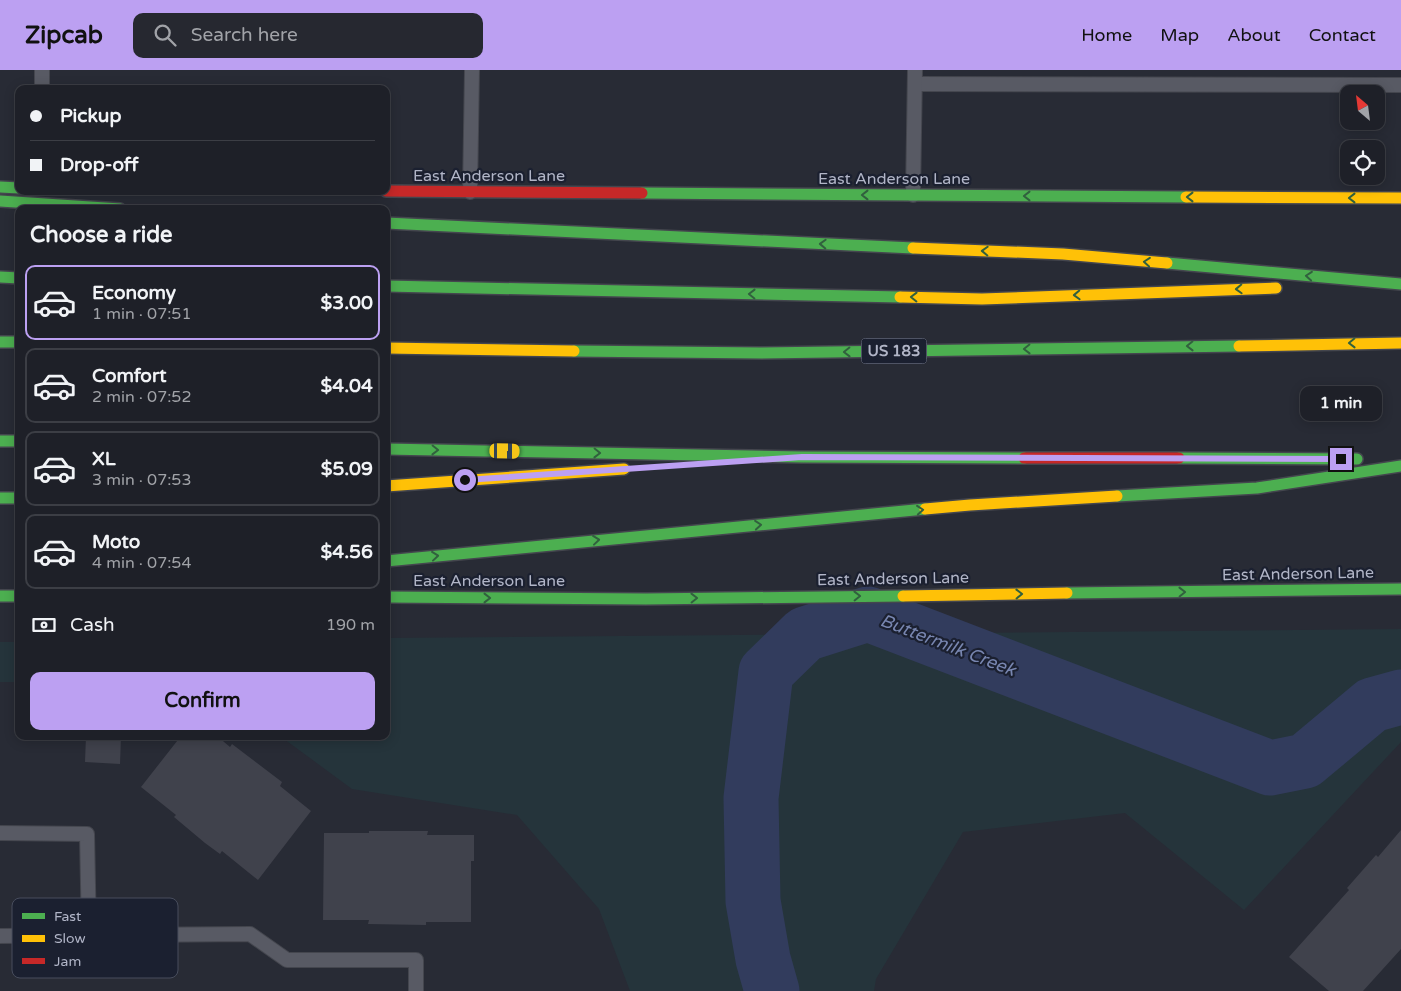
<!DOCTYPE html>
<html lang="en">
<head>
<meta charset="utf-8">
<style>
  :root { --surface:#1e2028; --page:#262830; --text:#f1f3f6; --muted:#a1a3a8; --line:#3c3e45; --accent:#bca0f2 }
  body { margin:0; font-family:"Varela Round",sans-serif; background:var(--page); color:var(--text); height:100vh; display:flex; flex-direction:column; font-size:19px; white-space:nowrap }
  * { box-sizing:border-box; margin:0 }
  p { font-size:16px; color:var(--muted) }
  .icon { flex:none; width:28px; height:28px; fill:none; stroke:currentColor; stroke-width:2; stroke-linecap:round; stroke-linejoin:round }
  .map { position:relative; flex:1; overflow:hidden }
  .sheet { position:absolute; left:15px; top:135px; width:375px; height:535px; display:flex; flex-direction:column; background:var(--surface); border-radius:10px; box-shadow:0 2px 12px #0003,0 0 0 1px var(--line) }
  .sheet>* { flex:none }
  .hud { position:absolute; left:15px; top:15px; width:375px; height:110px; border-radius:10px; box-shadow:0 2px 12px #0003,0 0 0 1px var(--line); display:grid; align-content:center; height:110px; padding:0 15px; background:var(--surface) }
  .needle { width:32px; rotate:332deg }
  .controls { position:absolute; left:1340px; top:15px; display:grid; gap:10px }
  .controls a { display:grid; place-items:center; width:45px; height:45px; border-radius:10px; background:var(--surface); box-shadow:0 2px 12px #0003,0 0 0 1px var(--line); font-size:25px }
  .end { position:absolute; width:22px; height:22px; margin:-11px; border:6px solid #bca0f2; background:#111; box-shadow:0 0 0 2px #111 }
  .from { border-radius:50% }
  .bubble { position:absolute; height:35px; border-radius:10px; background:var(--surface); box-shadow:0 2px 12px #0003,0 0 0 1px var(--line); font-size:16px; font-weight:800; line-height:35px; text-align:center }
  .car { position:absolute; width:15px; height:30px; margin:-15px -8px; border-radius:6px; box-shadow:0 0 4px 1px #0007; background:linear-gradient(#f5c518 24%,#345 0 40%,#f5c518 0 76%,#345 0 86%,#f5c518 0) }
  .hud b { display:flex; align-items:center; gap:18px; height:48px; font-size:19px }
  .hud b+b { border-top:1px solid var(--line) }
  .hud i { width:12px; height:12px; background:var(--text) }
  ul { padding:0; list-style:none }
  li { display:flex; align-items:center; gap:15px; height:75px; margin:0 10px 8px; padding:0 5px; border:2px solid var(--line); border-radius:10px }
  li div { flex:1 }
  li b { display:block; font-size:19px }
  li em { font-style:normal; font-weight:800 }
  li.active { border-color:var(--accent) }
  li>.icon { width:45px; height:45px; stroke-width:1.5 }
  h2 { padding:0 15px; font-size:22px; line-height:60px }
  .pay { display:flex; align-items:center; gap:12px; height:55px; padding:0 15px; font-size:19px }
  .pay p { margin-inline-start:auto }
  .button { display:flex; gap:10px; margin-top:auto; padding:10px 15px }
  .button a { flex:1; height:58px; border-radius:10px; background:var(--accent); color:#111; font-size:20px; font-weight:800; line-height:58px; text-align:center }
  header { display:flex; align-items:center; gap:30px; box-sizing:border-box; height:70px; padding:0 25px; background:var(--accent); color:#111 }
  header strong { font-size:24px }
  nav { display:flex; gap:28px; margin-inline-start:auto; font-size:18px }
  .search { width:350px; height:45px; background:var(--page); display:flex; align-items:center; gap:12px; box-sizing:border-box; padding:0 18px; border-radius:10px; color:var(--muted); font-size:19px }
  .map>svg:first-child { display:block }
  .green { fill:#25343b }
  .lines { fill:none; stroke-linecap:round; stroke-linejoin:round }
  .river { stroke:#323c5d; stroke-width:55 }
  .building { fill:#40424c }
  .lane-casing { stroke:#44464e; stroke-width:16 }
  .fast-casing { stroke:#44464e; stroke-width:14 }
  .slow-casing { stroke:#44464e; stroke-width:14 }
  .jam-casing { stroke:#44464e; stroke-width:14 }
  .lane { stroke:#585a64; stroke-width:14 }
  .fast { stroke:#4caf50; stroke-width:11 }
  .slow { stroke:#ffc107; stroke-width:11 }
  .jam { stroke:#c62828; stroke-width:11 }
  .oneway { stroke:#31603e }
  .route { stroke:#bca0f2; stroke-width:6 }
  .labels { text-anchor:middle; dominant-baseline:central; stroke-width:4.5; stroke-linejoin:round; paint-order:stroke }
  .shield { fill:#1b2030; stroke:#84889a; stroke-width:1 }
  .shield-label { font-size:15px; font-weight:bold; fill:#b1b5c7 }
  .street-label { font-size:16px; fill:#b1b5c7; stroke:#1b2030 }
  .water-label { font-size:18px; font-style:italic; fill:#7886b0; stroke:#1b2030 }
  .key { fill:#1b2030; stroke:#484d5d; stroke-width:1 }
  .key-label { font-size:14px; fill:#b1b5c7 }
</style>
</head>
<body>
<header>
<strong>Zipcab</strong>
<div class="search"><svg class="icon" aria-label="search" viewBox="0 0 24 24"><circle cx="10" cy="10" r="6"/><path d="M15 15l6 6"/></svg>Search here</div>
<nav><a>Home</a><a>Map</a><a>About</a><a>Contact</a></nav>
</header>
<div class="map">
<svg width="1401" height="921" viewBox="0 0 1401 921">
  <rect width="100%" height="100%" fill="#282b35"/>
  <g class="green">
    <polygon points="1401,559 1401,672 1244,840 1125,743 963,762 876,909 874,921 630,921 599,839 517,745 352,719 280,666 386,666 386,568"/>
    <rect x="0" y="572" width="19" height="40"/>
  </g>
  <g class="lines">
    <polyline class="river" points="772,921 763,889 753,831 751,728 766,602 805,564 868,544 1270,698 1305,691 1372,635 1401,627"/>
  </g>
  <g class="building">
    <polygon points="86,666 121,666 120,694 85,692"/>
    <polygon points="181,666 217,666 230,677 232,674 282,712 280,716 311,741 258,810 222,781 220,784 205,773 174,747 176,745 141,717"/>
    <polygon points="1401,760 1401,879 1363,921 1329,921 1289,887 1349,820 1347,818 1376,785 1378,787"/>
    <polygon points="369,761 428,761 427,765 474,765 474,791 471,791 471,852 426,852 426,855 368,854 369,850 323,850 324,763 369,763"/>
  </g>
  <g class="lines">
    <defs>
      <g id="lane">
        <polyline points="915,14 1401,15"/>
        <polyline points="42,19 42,0"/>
        <polyline points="470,122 472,0"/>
        <polyline points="913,125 915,0"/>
        <polyline points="0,763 87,764 89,865"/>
        <polyline points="0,866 250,864 287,890 416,890 416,921"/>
      </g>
      <g id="fast">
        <polyline points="0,117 19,118"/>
        <polyline points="642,123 1186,127"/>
        <polyline points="0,131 120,139"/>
        <polyline points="386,153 913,178"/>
        <polyline points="1167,193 1401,214"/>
        <polyline points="0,207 19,208"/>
        <polyline points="386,216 900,227"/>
        <polyline points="0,272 19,272"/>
        <polyline points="574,281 761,283 1239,276"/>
        <polyline points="0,371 19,371"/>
        <polyline points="386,379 802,387 1024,388"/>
        <polyline points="1179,388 1357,389"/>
        <polyline points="1117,426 1257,418 1401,396"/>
        <polyline points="0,428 19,428"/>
        <polyline points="386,491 925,439"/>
        <polyline points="1067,523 1401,519"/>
        <polyline points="0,526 19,526"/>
        <polyline points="386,527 646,529 903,526"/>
      </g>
      <g id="slow">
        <polyline points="1186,127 1401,128"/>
        <polyline points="913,178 1063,184 1167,193"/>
        <polyline points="900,227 982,229 1276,218"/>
        <polyline points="1239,276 1401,273"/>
        <polyline points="386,278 574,281"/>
        <polyline points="386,416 624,399"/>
        <polyline points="925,439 970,435 1117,426"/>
        <polyline points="903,526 1067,523"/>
      </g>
      <g id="jam">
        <polyline points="386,121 642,123"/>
        <polyline points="1024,388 1179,388"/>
      </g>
    </defs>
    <use href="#lane" class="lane-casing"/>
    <use href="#fast" class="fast-casing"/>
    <use href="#slow" class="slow-casing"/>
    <use href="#jam" class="jam-casing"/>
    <use href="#lane" class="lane"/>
    <use href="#fast" class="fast"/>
    <use href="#slow" class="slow"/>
    <use href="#jam" class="jam"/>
  </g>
  <defs><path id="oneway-chevron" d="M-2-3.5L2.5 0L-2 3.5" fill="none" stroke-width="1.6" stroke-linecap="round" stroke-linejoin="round" transform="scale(1.25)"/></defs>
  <g class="oneway">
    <use href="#oneway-chevron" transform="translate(865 125) rotate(-180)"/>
    <use href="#oneway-chevron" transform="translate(1027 126) rotate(-180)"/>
    <use href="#oneway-chevron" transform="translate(1190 127) rotate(-180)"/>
    <use href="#oneway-chevron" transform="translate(1352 128) rotate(-180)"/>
    <use href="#oneway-chevron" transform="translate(823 174) rotate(-178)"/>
    <use href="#oneway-chevron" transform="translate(985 181) rotate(-178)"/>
    <use href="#oneway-chevron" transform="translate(1147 192) rotate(-175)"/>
    <use href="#oneway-chevron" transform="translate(1309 206) rotate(-175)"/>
    <use href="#oneway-chevron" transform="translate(1239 219) rotate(178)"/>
    <use href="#oneway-chevron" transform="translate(752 224) rotate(-179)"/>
    <use href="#oneway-chevron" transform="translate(1077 225) rotate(178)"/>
    <use href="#oneway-chevron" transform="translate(914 227) rotate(-179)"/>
    <use href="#oneway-chevron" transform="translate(1352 273) rotate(179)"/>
    <use href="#oneway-chevron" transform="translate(1190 276) rotate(179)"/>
    <use href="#oneway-chevron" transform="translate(1027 279) rotate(179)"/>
    <use href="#oneway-chevron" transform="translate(847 282) rotate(179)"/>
    <use href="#oneway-chevron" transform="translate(435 380) rotate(1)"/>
    <use href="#oneway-chevron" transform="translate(597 383) rotate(1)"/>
    <use href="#oneway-chevron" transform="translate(920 440) rotate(-5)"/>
    <use href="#oneway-chevron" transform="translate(758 455) rotate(-5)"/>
    <use href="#oneway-chevron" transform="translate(596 470) rotate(-6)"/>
    <use href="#oneway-chevron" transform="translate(435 486) rotate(-6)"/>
    <use href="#oneway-chevron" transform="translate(1182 522) rotate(-1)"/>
    <use href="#oneway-chevron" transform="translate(1019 524) rotate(-1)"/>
    <use href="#oneway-chevron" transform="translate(857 526) rotate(-1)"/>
    <use href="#oneway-chevron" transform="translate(487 528)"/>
    <use href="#oneway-chevron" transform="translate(694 528) rotate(-1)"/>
  </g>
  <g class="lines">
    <polyline class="route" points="465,410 802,387 1341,389"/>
  </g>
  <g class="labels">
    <rect class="shield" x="861.5" y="268.5" width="65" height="25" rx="4"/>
    <g class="shield-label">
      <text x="894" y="281">US 183</text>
    </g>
    <g class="street-label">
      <text x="489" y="106">East Anderson Lane</text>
      <text x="894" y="109">East Anderson Lane</text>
      <text transform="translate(1298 504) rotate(-1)">East Anderson Lane</text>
      <text transform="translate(893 509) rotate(-1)">East Anderson Lane</text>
      <text x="489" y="511">East Anderson Lane</text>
    </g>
    <g class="water-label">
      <text transform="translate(948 575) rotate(21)">Buttermilk Creek</text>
    </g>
  </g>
  <rect x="12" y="828" width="166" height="80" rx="8" class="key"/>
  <rect x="22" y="843" width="23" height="6" fill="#4caf50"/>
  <rect x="22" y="865" width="23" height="7" fill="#ffc107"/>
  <rect x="22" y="888" width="23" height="6" fill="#c62828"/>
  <g class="key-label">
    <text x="54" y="851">Fast</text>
    <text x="54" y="873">Slow</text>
    <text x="54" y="896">Jam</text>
  </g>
</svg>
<div class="controls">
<a><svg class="needle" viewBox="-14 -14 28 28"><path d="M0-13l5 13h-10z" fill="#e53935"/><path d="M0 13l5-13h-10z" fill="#a1a3a8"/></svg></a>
<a><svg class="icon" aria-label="locate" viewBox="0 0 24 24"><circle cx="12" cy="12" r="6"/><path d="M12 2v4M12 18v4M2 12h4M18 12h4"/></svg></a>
</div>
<i class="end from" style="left:465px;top:410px"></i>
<i class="end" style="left:1341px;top:389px"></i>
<div class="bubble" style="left:1300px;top:316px;width:82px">1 min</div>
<i class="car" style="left:505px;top:381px;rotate:91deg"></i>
<div class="hud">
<b><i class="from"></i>Pickup</b>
<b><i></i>Drop-off</b>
</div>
<section class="sheet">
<h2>Choose a ride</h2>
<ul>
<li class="active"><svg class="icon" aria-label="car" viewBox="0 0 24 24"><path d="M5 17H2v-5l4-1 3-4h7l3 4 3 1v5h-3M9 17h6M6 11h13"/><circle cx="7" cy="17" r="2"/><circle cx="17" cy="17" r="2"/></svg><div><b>Economy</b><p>1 min · 07:51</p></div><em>$3.00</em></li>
<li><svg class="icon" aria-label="car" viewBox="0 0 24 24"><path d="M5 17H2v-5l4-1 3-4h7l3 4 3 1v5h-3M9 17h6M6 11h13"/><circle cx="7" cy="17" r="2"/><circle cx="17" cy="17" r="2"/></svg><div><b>Comfort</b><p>2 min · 07:52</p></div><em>$4.04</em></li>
<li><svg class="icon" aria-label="car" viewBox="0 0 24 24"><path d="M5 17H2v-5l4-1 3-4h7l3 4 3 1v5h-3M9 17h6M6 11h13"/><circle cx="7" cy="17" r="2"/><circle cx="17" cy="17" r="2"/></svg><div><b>XL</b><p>3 min · 07:53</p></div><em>$5.09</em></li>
<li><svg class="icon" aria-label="car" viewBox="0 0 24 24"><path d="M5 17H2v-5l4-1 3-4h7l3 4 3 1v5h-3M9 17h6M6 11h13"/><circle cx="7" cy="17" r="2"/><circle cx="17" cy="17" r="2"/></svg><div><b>Moto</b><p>4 min · 07:54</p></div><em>$4.56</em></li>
</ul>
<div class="pay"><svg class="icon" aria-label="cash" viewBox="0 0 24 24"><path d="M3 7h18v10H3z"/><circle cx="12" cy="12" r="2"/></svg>Cash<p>190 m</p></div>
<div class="button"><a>Confirm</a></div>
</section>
</div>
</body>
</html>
